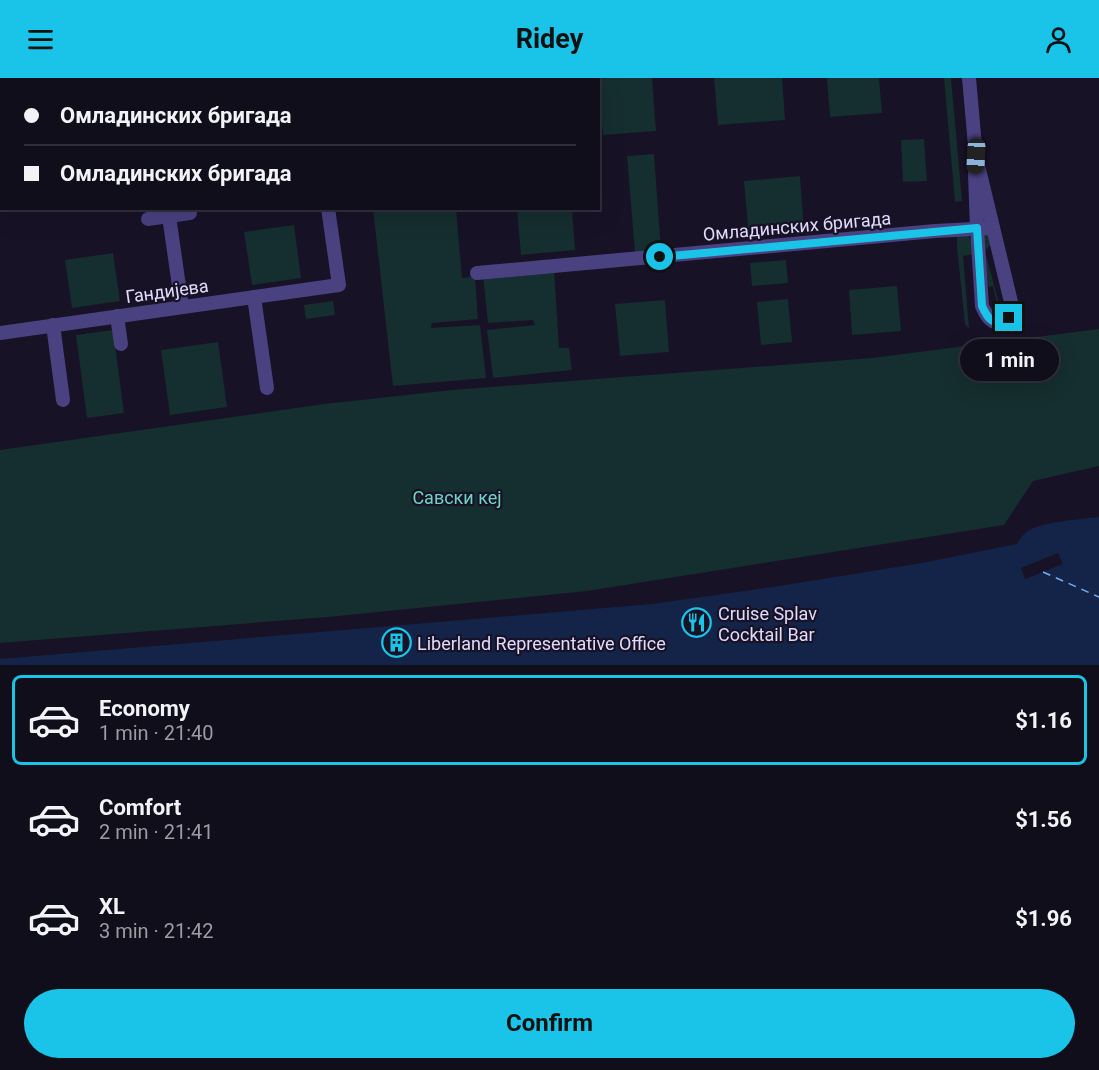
<!DOCTYPE html>
<html lang="en">
<head>
<meta charset="utf-8">
<style>
  :root { --surface:#110e1c; --page:#1e1c29; --text:#f1f3f6; --muted:#9c9ca3; --line:#302e3b; --accent:#19c4e8 }
  body { margin:0; font-family:Roboto,sans-serif; background:var(--page); color:var(--text); height:100vh; display:flex; flex-direction:column; font-size:22px; white-space:nowrap }
  * { box-sizing:border-box; margin:0 }
  p { font-size:20px; color:var(--muted) }
  .icon { flex:none; width:33px; height:33px; fill:none; stroke:currentColor; stroke-width:2; stroke-linecap:round; stroke-linejoin:round }
  .map { position:relative; height:587px; overflow:hidden }
  .details { display:flex; flex-direction:column; background:var(--surface); flex:1 }
  .details>* { flex:none }
  .banner { position:absolute; left:0px; top:0px; width:600px; height:132px; box-shadow:0 6px 24px #0002,0 0 0 2px var(--line); display:grid; align-content:center; height:132px; padding:0 24px; background:var(--surface) }
  .end { position:absolute; width:27px; height:27px; margin:-14px; border:8px solid #19c4e8; background:#111; box-shadow:0 0 0 3px #111 }
  .from { border-radius:50% }
  .bubble { position:absolute; height:42px; border-radius:21px; background:var(--surface); box-shadow:0 6px 24px #0002,0 0 0 2px var(--line); font-size:20px; font-weight:700; line-height:42px; text-align:center }
  .car { position:absolute; width:18px; height:36px; margin:-18px -9px; border-radius:8px; box-shadow:0 0 4px 2px #0007; background:linear-gradient(#222 24%,#8ab4d8 0 40%,#222 0 76%,#8ab4d8 0 86%,#222 0) }
  .banner b { display:flex; align-items:center; gap:21px; height:57px; font-size:22px }
  .banner b+b { border-top:2px solid var(--line) }
  .banner i { width:15px; height:15px; background:var(--text) }
  ul { padding:10px 0 0; list-style:none }
  li { display:flex; align-items:center; gap:18px; height:90px; margin:0 12px 9px; padding:0 12px; border:3px solid transparent; border-radius:9px }
  li div { flex:1 }
  li b { display:block; font-size:22px }
  li em { font-style:normal; font-weight:700 }
  li.selected { border-color:var(--accent) }
  li>.icon { width:54px; height:54px; stroke-width:1.5 }
  .action { display:flex; gap:12px; margin-top:auto; padding:12px 24px }
  .action a { flex:1; height:69px; border-radius:36px; background:var(--accent); color:#111; font-size:24px; font-weight:700; line-height:69px; text-align:center }
  header { display:flex; justify-content:space-between; align-items:center; height:78px; padding:0 24px; background:var(--accent); color:#111; font-size:27px; font-weight:700 }
  .map>svg:first-child { display:block }
  .green { fill:#152e2f }
  .water { fill:#142448 }
  .pier { fill:#171226 }
  .lines { fill:none; stroke-linecap:round; stroke-linejoin:round }
  .ferry { stroke:#72adf1; stroke-width:1.5; stroke-dasharray:8 6; stroke-linecap:butt }
  .minor { stroke:#494180; stroke-width:14 }
  .route { stroke:#19c4e8; stroke-width:8 }
  .labels { text-anchor:middle; dominant-baseline:central; stroke-width:4.5; stroke-linejoin:round; paint-order:stroke }
  .street-label { font-size:18px; fill:#e0dafb; stroke:#171226 }
  .park-label { font-size:18px; fill:#6cd5c3; stroke:#171226 }
  .poi-label { font-size:18px; fill:#e0dafb; stroke:#171226; text-anchor:start }
</style>
</head>
<body>
<header><svg class="icon" aria-label="menu" viewBox="0 0 24 24"><path d="M4 6h16M4 12h16M4 18h16"/></svg>Ridey<svg class="icon" aria-label="person" viewBox="0 0 24 24"><circle cx="12" cy="8" r="4"/><path d="M4 21q1-7 8-7t8 7"/></svg></header>
<div class="map">
<svg width="1099" height="587" viewBox="0 0 1099 587">
  <rect width="100%" height="100%" fill="#171226"/>
  <g class="green">
    <polygon points="598,0 652,0 656,53 603,57"/>
    <polygon points="714,0 782,0 785,42 718,47"/>
    <polygon points="827,0 879,0 882,35 830,39"/>
    <polygon points="944,0 951,0 962,123 955,124"/>
    <polygon points="924,61 927,103 903,104 901,62"/>
    <polygon points="654,76 661,172 635,175 627,78"/>
    <polygon points="800,98 804,153 749,158 744,103"/>
    <polygon points="373,131 456,131 462,200 475,198 478,241 432,245 431,250 480,247 486,300 393,308"/>
    <polygon points="517,131 572,131 575,172 521,177"/>
    <polygon points="294,147 301,200 252,207 244,154"/>
    <polygon points="985,152 992,165 985,173 1001,233 999,234 994,233 991,230 997,225 993,208 988,209 983,153"/>
    <polygon points="966,155 971,162 974,176 963,178 969,251 965,246 957,169 957,157"/>
    <polygon points="113,175 120,223 72,230 65,182"/>
    <polygon points="786,182 788,205 752,208 750,185"/>
    <polygon points="554,192 559,270 569,270 572,292 493,300 487,252 535,247 533,242 488,245 483,197"/>
    <polygon points="897,208 901,253 852,257 849,212"/>
    <polygon points="788,221 792,264 761,267 757,224"/>
    <polygon points="665,222 669,274 620,278 615,226"/>
    <polygon points="333,223 335,237 306,241 304,227"/>
    <polygon points="1099,251 1099,388 1033,403 1004,447 587,513 328,539 0,565 0,372 324,326 452,312 872,280"/>
    <polygon points="113,252 124,335 87,340 76,257"/>
    <polygon points="218,264 227,329 170,337 161,272"/>
  </g>
  <path class="water" d="M1099,439V587H0V581L652,526L779,508L922,485L1017,466C1019,462 1022,458 1025,455C1037,444 1082,441 1099,439Z"/>
  <polygon class="pier" points="1058,475 1063,486 1025,501 1021,490"/>
  <g class="lines">
    <polyline class="ferry" points="1043,494 1099,519"/>
    <g class="minor">
      <path d="M969,0L976,79L975,97L977,150L982,228C987,239 991,246 1004,245C1010,238 1011,233 1011,224L976,79"/>
      <polyline points="193,2 203,0"/>
      <polyline points="0,29 2,28"/>
      <polyline points="169,138 182,229"/>
      <polyline points="148,141 190,135"/>
      <polyline points="477,195 935,153 993,150"/>
      <polyline points="254,219 267,310"/>
      <polyline points="117,238 121,266"/>
      <polyline points="53,247 63,322"/>
      <polyline points="0,255 339,207 328,130"/>
    </g>
  </g>
  <g class="lines">
    <path class="route" d="M660,179L977,150L982,228C987,239 991,246 1004,245L1009,240"/>
  </g>
  <defs>
    <symbol id="restaurant-ring" viewBox="-11 -11 22 22"><circle r="9.5" fill="#171226" stroke="#19c4e8" stroke-width="1.5"/><path d="M-5-6h1v4h1v-4h1v4h1v-4h1v5L-1.5 .5V6h-2V.5L-5-1ZM5-6V6H3V1.5H1.5Q1.5-4 5-6Z" fill="#19c4e8"/></symbol>
    <symbol id="building-ring" viewBox="-11 -11 22 22"><circle r="9.5" fill="#171226" stroke="#19c4e8" stroke-width="1.5"/><path d="M-4-6H4V6H1V3H-1V6H-4ZM-2.5-4.3h1.7v1.8h-1.7ZM.8-4.3h1.7v1.8H.8ZM-2.5-1h1.7V.8h-1.7ZM.8-1h1.7V.8H.8Z" fill="#19c4e8"/></symbol>
  </defs>
  <g fill-rule="evenodd">
    <use href="#restaurant-ring" x="680" y="528" width="33" height="33"/>
    <use href="#building-ring" x="380" y="548" width="33" height="33"/>
  </g>
  <g class="labels">
    <g class="street-label">
      <text transform="translate(797 148) rotate(-5)">Омладинских бригада</text>
      <text transform="translate(167 213) rotate(-8)">Гандијева</text>
    </g>
    <g class="park-label">
      <text x="457" y="419">Савски кеј</text>
    </g>
    <g class="poi-label">
      <text x="718" y="535">Cruise Splav<tspan x="718" dy="21">Cocktail Bar</tspan></text>
      <text x="417" y="565">Liberland Representative Office</text>
    </g>
  </g>
</svg>
<i class="end from" style="left:660px;top:179px"></i>
<i class="end" style="left:1009px;top:240px"></i>
<div class="bubble" style="left:960px;top:261px;width:99px">1 min</div>
<i class="car" style="left:976px;top:78px;rotate:183deg"></i>
<div class="banner">
<b><i class="from"></i>Омладинских бригада</b>
<b><i></i>Омладинских бригада</b>
</div>
</div>
<section class="details">
<ul>
<li class="selected"><svg class="icon" aria-label="car" viewBox="0 0 24 24"><path d="M5 17H2v-5l4-1 3-4h7l3 4 3 1v5h-3M9 17h6M6 11h13"/><circle cx="7" cy="17" r="2"/><circle cx="17" cy="17" r="2"/></svg><div><b>Economy</b><p>1 min · 21:40</p></div><em>$1.16</em></li>
<li><svg class="icon" aria-label="car" viewBox="0 0 24 24"><path d="M5 17H2v-5l4-1 3-4h7l3 4 3 1v5h-3M9 17h6M6 11h13"/><circle cx="7" cy="17" r="2"/><circle cx="17" cy="17" r="2"/></svg><div><b>Comfort</b><p>2 min · 21:41</p></div><em>$1.56</em></li>
<li><svg class="icon" aria-label="car" viewBox="0 0 24 24"><path d="M5 17H2v-5l4-1 3-4h7l3 4 3 1v5h-3M9 17h6M6 11h13"/><circle cx="7" cy="17" r="2"/><circle cx="17" cy="17" r="2"/></svg><div><b>XL</b><p>3 min · 21:42</p></div><em>$1.96</em></li>
</ul>
<div class="action"><a>Confirm</a></div>
</section>
</body>
</html>
